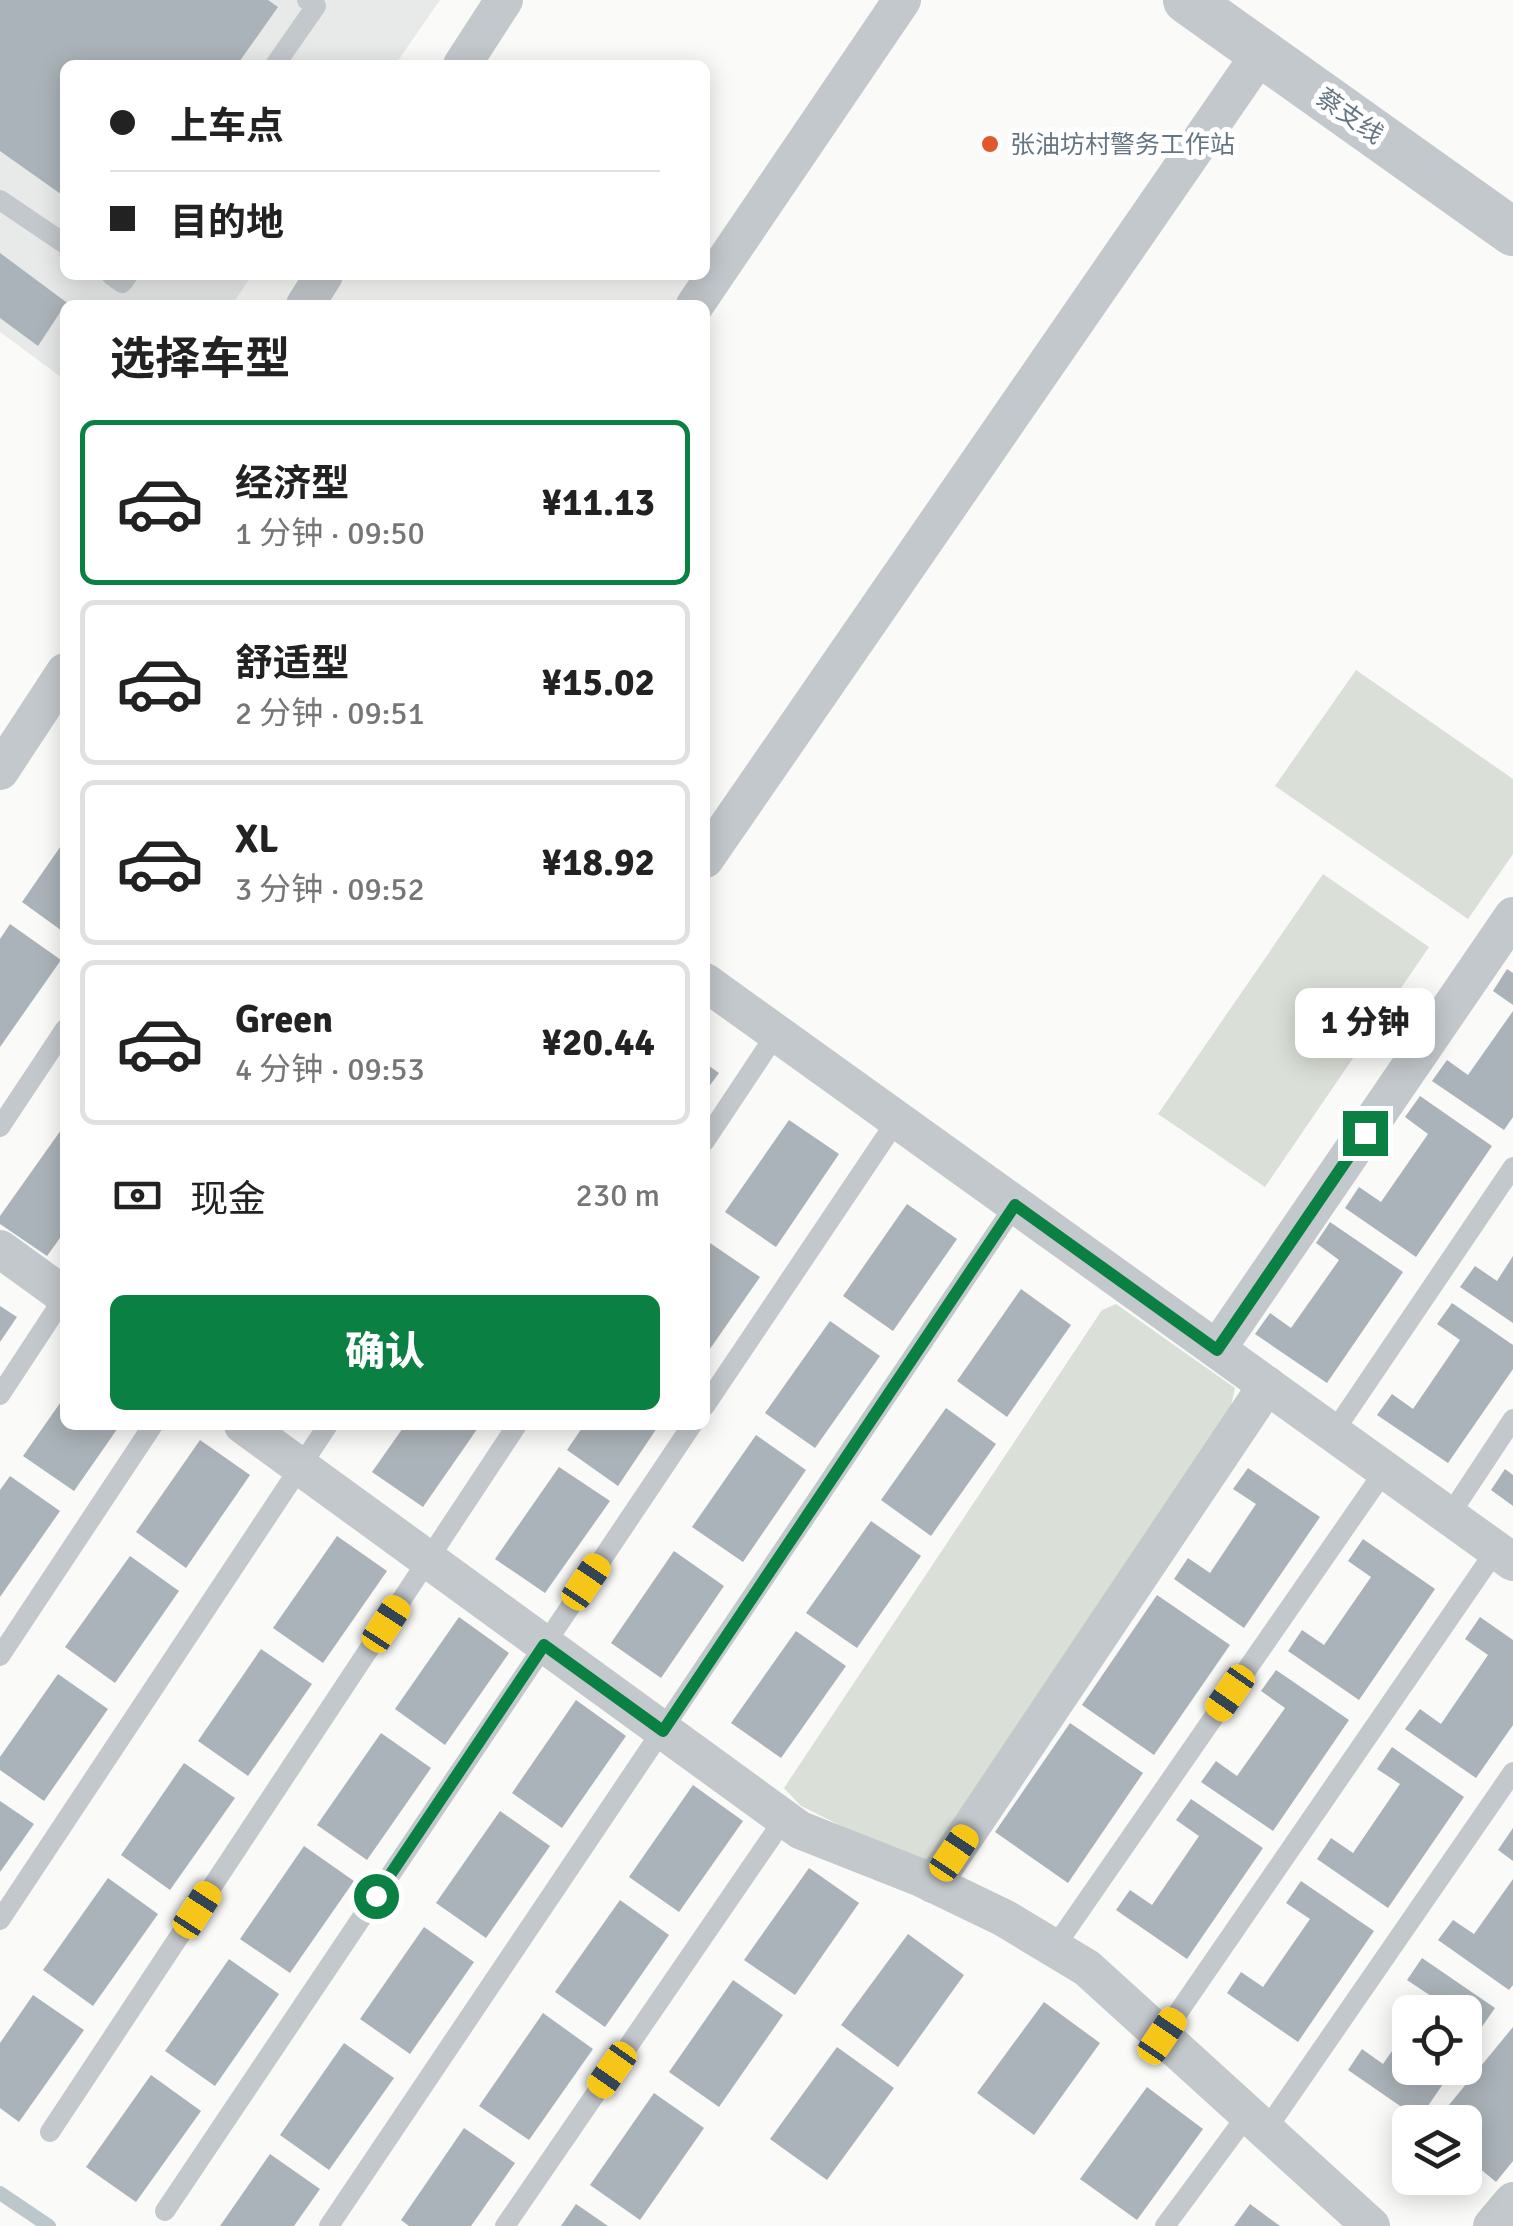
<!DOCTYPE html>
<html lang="zh">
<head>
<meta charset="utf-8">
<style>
  :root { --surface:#fff; --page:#f6f6f6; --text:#222; --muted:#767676; --line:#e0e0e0; --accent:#0b8043 }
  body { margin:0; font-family:Signika,"Noto Sans SC",sans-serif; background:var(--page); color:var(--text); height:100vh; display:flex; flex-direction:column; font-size:38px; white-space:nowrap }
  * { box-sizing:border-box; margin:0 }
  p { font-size:32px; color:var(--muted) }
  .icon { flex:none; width:55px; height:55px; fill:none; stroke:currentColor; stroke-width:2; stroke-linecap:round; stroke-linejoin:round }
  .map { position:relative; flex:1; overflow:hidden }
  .drawer { position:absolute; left:60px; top:300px; width:650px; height:1130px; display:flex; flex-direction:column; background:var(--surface); border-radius:15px; box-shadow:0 5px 25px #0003 }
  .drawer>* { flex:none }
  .hud { position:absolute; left:60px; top:60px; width:650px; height:220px; border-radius:15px; box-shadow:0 5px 25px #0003; display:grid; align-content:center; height:220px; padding:0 50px; background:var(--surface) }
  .fabs { position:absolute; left:1392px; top:1995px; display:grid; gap:20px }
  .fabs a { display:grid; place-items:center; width:90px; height:90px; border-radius:15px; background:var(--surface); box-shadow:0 5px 25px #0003; font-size:50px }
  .end { position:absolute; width:45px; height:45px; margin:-22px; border:12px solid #0b8043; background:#fff; box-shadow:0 0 0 5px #fff }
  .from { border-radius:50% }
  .bubble { position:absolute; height:70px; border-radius:15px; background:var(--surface); box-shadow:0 5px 25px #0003; font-size:32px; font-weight:800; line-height:70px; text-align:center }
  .car { position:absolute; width:30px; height:60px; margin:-30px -15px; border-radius:12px; box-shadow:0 0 8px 2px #0007; background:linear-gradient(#f5c518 24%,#345 0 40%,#f5c518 0 76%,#345 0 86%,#f5c518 0) }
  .hud b { display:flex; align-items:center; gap:35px; height:95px; font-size:38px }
  .hud b+b { border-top:2px solid var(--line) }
  .hud i { width:25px; height:25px; background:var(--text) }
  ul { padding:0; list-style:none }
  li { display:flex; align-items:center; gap:30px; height:165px; margin:0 20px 15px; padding:0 30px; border:5px solid var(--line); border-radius:15px }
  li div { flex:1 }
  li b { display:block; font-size:38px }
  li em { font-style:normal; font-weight:800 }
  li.selected { border-color:var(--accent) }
  li>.icon { width:90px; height:90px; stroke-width:1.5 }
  h2 { padding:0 50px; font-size:45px; line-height:120px }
  .pay { display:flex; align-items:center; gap:25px; height:110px; padding:0 50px; font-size:38px }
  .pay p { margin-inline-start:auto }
  .action { display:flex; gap:20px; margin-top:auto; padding:20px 50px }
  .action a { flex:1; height:115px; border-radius:15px; background:var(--accent); color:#fff; font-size:40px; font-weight:800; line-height:115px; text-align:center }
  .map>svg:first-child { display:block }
  .built { fill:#e8e9e9 }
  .green { fill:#dadfd7 }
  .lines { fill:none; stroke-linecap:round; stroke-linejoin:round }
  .stream { stroke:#bbc7cb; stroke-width:14 }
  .building { fill:#aab3b9 }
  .service { stroke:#c3c8cc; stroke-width:20 }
  .minor { stroke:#c3c8cc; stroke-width:38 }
  .tertiary { stroke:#c3c8cc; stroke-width:48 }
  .route { stroke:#0b8043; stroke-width:12 }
  .poi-dot { fill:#e4572e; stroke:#fff; stroke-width:4 }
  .labels { text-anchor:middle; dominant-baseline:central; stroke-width:10; stroke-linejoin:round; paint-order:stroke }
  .street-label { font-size:25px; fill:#657683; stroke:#fff }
  .poi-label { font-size:25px; fill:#657683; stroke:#fff; text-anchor:start }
</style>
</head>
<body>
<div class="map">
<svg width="1513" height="2226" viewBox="0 0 1513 2226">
  <rect width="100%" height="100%" fill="#fafaf8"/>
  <polygon class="built" points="0,0 440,0 395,65 65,65 65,275 252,275 232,305 65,305 65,380 0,332"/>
  <g class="green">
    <polygon points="1356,670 1513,779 1513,854 1468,919 1275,786"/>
    <polygon points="1323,874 1429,947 1265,1187 1158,1114"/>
    <polygon points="1116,1304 1235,1388 1231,1406 932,1858 917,1863 801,1806 784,1788 1102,1310"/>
  </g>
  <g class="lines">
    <polyline class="stream" points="0,2193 49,2226"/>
  </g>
  <g class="building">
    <polygon points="0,0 268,0 278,7 237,65 65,65 65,197 0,151"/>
    <polygon points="0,253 70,305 65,305 38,346 0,318"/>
    <polygon points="65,840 65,933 22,902"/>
    <polygon points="10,924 61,960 0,1047 0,939"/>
    <polygon points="1507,969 1513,973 1513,1005 1493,991"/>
    <polygon points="1513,1011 1513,1117 1504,1130 1432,1081 1447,1060 1468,1075"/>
    <polygon points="705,1063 719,1073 705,1092"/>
    <polygon points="1420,1096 1492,1146 1416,1257 1345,1208 1359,1187 1381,1202 1428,1134 1405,1117"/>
    <polygon points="789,1120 839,1154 776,1247 725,1212"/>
    <polygon points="61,1130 65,1133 65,1231 47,1256 0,1224 0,1216"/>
    <polygon points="907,1204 957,1239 893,1331 843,1296"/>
    <polygon points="1330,1222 1403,1272 1327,1383 1255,1334 1270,1313 1291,1328 1339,1260 1316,1243"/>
    <polygon points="710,1243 760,1277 705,1356 705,1250"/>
    <polygon points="1513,1256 1513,1323 1460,1287 1475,1266 1497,1281"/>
    <polygon points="1021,1289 1071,1325 1007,1417 957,1381"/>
    <polygon points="1452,1303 1513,1345 1513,1369 1448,1463 1377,1415 1392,1394 1413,1409 1460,1340 1437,1324"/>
    <polygon points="0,1306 17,1317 0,1342"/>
    <polygon points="830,1321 880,1356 815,1448 765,1413"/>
    <polygon points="65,1396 65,1425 120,1425 74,1491 23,1456"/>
    <polygon points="946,1408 996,1444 931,1536 881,1500"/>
    <polygon points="405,1425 480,1425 423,1507 372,1472"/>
    <polygon points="584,1425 659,1425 618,1486 567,1450"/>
    <polygon points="756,1435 806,1470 743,1562 692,1527"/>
    <polygon points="200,1440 250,1475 186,1568 136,1532"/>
    <polygon points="559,1467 610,1501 545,1593 495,1559"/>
    <polygon points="1248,1468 1320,1517 1244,1628 1174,1579 1188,1558 1210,1573 1256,1504 1233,1489"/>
    <polygon points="1505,1469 1513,1475 1513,1506 1491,1490"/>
    <polygon points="10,1476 60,1511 0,1597 0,1490"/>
    <polygon points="871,1521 921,1556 857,1648 806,1613"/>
    <polygon points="337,1536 387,1571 323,1663 273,1628"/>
    <polygon points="1363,1539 1435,1589 1359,1700 1288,1651 1302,1630 1324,1645 1371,1577 1348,1561"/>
    <polygon points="674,1551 724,1586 661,1678 611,1643"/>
    <polygon points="130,1556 179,1591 115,1683 65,1647"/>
    <polygon points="1157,1595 1230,1645 1154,1755 1082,1705"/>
    <polygon points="459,1617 509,1653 445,1745 395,1709"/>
    <polygon points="1480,1617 1513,1640 1513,1725 1476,1778 1405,1729 1420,1709 1441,1724 1488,1655 1465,1639"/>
    <polygon points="796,1631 846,1666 781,1758 731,1723"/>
    <polygon points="261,1649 312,1684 248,1776 198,1741"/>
    <polygon points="1276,1670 1349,1720 1273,1831 1201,1782 1216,1761 1237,1776 1285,1708 1261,1691"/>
    <polygon points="58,1674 108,1709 44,1801 0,1770 0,1757"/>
    <polygon points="576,1700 626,1736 562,1828 512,1793"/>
    <polygon points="1070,1723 1143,1773 1068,1883 995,1832"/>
    <polygon points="381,1733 431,1768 367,1860 317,1825"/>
    <polygon points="1392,1747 1464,1797 1388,1908 1317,1859 1331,1838 1353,1853 1400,1784 1377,1769"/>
    <polygon points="184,1763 235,1798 170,1890 121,1855"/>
    <polygon points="693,1785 743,1821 679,1912 629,1877"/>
    <polygon points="1191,1799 1263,1848 1187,1959 1116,1910 1130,1890 1152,1905 1199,1836 1176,1820"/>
    <polygon points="0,1801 34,1824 0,1872"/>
    <polygon points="500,1811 550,1846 486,1938 436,1903"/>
    <polygon points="1513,1828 1513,1861 1498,1850"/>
    <polygon points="304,1846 354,1881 290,1973 240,1939"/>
    <polygon points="809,1868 859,1903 795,1995 744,1960"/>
    <polygon points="108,1878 158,1914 93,2006 43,1970"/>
    <polygon points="1513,1879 1513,1985 1509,1990 1438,1940 1453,1920 1474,1934"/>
    <polygon points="1301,1881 1374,1931 1298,2042 1227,1993 1241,1972 1263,1987 1310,1919 1286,1903"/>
    <polygon points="620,1900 669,1935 605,2027 555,1992"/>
    <polygon points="424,1927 474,1962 410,2054 360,2019"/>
    <polygon points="908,1934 964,1975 898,2067 841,2025"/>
    <polygon points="1422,1958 1495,2008 1465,2051 1465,2012 1419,2012 1431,1996 1407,1980"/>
    <polygon points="229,1959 279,1994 215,2086 165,2051"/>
    <polygon points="733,1980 783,2015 719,2107 669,2072"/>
    <polygon points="33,1995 84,2030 19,2122 0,2108 0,2043"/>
    <polygon points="1044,2002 1100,2043 1034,2135 977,2093"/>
    <polygon points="543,2013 593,2049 529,2140 479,2106"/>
    <polygon points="1410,2025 1410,2068 1454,2068 1419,2119 1348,2070 1362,2049 1383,2064"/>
    <polygon points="1513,2027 1513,2161 1496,2182 1465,2156 1465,2122 1435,2122"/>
    <polygon points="344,2043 394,2078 329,2170 280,2135"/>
    <polygon points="837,2047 894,2088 827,2180 770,2139"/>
    <polygon points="151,2075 201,2111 136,2202 86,2167"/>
    <polygon points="1147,2087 1203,2129 1137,2220 1080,2179"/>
    <polygon points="654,2093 704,2128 640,2220 590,2185"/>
    <polygon points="464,2128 515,2163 471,2226 409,2226 401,2220"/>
    <polygon points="270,2154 320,2189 294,2226 220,2226"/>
    <polygon points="576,2204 608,2226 561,2226"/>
    <polygon points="1250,2204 1280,2226 1234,2226"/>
  </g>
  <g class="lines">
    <g class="service">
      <polyline points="275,65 316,6 307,0"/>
      <polyline points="0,200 65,244"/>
      <polyline points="111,275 122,283 128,275"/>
      <polyline points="0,1127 65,1029"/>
      <polyline points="705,1141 776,1034"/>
      <polyline points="0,1395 65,1296"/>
      <polyline points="705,1406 897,1120"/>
      <polyline points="1333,1433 1513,1167"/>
      <polyline points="1449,1516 1513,1419"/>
      <polyline points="0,1656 153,1425"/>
      <polyline points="0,1920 328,1425"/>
      <polyline points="1054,1948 1385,1470"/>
      <polyline points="1162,2036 1496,1550"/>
      <polyline points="1266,2130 1513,1772"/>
      <polyline points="50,2132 517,1425"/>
      <polyline points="165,2211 692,1425"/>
      <polyline points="329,2226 1015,1205"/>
      <polyline points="505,2226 784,1819"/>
      <polyline points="1165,2226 1248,2114"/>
    </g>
    <g class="minor">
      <polyline points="462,65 504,0"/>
      <polyline points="305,305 324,275"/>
      <polyline points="695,305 902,0"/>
      <polyline points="0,771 65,672"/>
      <polyline points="705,859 1261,53"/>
      <polyline points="705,982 1513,1562"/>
      <polyline points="0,1249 65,1296"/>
      <polyline points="1217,1349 1513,916"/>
      <polyline points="243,1425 800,1830 919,1877 1004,1918 1087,1968 1371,2226"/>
      <polyline points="933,1884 1267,1385"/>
      <polyline points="1492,2226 1513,2201"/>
    </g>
    <polyline class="tertiary" points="1187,0 1513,232"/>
  </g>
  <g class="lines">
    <polyline class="route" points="376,1896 544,1645 663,1731 1015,1205 1217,1350 1365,1133"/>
  </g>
  <circle class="poi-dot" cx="990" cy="144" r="10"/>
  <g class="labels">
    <g class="street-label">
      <text transform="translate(1350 116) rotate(35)">蔡支线</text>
    </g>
    <g class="poi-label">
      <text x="1010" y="144">张油坊村警务工作站</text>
    </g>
  </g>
</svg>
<div class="fabs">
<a><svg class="icon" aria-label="locate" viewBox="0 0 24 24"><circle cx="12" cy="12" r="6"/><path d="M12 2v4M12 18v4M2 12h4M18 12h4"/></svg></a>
<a><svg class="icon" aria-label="layers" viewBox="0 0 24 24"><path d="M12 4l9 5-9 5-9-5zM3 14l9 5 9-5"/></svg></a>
</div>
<i class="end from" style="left:376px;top:1896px"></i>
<i class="end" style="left:1365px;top:1133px"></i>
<div class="bubble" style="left:1295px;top:988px;width:140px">1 分钟</div>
<i class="car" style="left:586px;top:1582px;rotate:34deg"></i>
<i class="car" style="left:386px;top:1624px;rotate:33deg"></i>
<i class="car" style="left:1230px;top:1693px;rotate:215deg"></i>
<i class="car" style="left:954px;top:1853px;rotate:34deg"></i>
<i class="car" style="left:197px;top:1910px;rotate:33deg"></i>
<i class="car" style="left:1162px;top:2036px;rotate:34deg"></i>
<i class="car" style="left:612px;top:2070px;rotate:215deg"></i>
<div class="hud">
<b><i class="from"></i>上车点</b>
<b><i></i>目的地</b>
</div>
<section class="drawer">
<h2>选择车型</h2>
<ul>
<li class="selected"><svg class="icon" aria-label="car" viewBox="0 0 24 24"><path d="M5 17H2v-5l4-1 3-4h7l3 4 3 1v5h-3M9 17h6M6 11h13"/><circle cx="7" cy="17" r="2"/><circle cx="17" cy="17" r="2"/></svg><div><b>经济型</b><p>1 分钟 · 09:50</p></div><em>¥11.13</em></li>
<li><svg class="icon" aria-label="car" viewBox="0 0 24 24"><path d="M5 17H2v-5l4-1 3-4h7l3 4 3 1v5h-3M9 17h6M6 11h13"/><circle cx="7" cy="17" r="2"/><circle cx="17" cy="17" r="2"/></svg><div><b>舒适型</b><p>2 分钟 · 09:51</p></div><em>¥15.02</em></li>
<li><svg class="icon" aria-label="car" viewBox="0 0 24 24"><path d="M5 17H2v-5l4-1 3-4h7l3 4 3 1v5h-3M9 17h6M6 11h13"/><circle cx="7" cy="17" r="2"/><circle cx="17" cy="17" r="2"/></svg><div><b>XL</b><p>3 分钟 · 09:52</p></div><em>¥18.92</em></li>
<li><svg class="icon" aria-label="car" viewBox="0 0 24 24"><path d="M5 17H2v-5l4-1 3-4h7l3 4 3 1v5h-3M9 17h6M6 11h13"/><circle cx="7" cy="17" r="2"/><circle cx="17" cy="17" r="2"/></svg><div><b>Green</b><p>4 分钟 · 09:53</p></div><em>¥20.44</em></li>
</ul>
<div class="pay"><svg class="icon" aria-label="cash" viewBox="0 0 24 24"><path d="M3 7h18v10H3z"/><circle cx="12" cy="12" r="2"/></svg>现金<p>230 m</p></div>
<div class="action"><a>确认</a></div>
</section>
</div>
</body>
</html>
